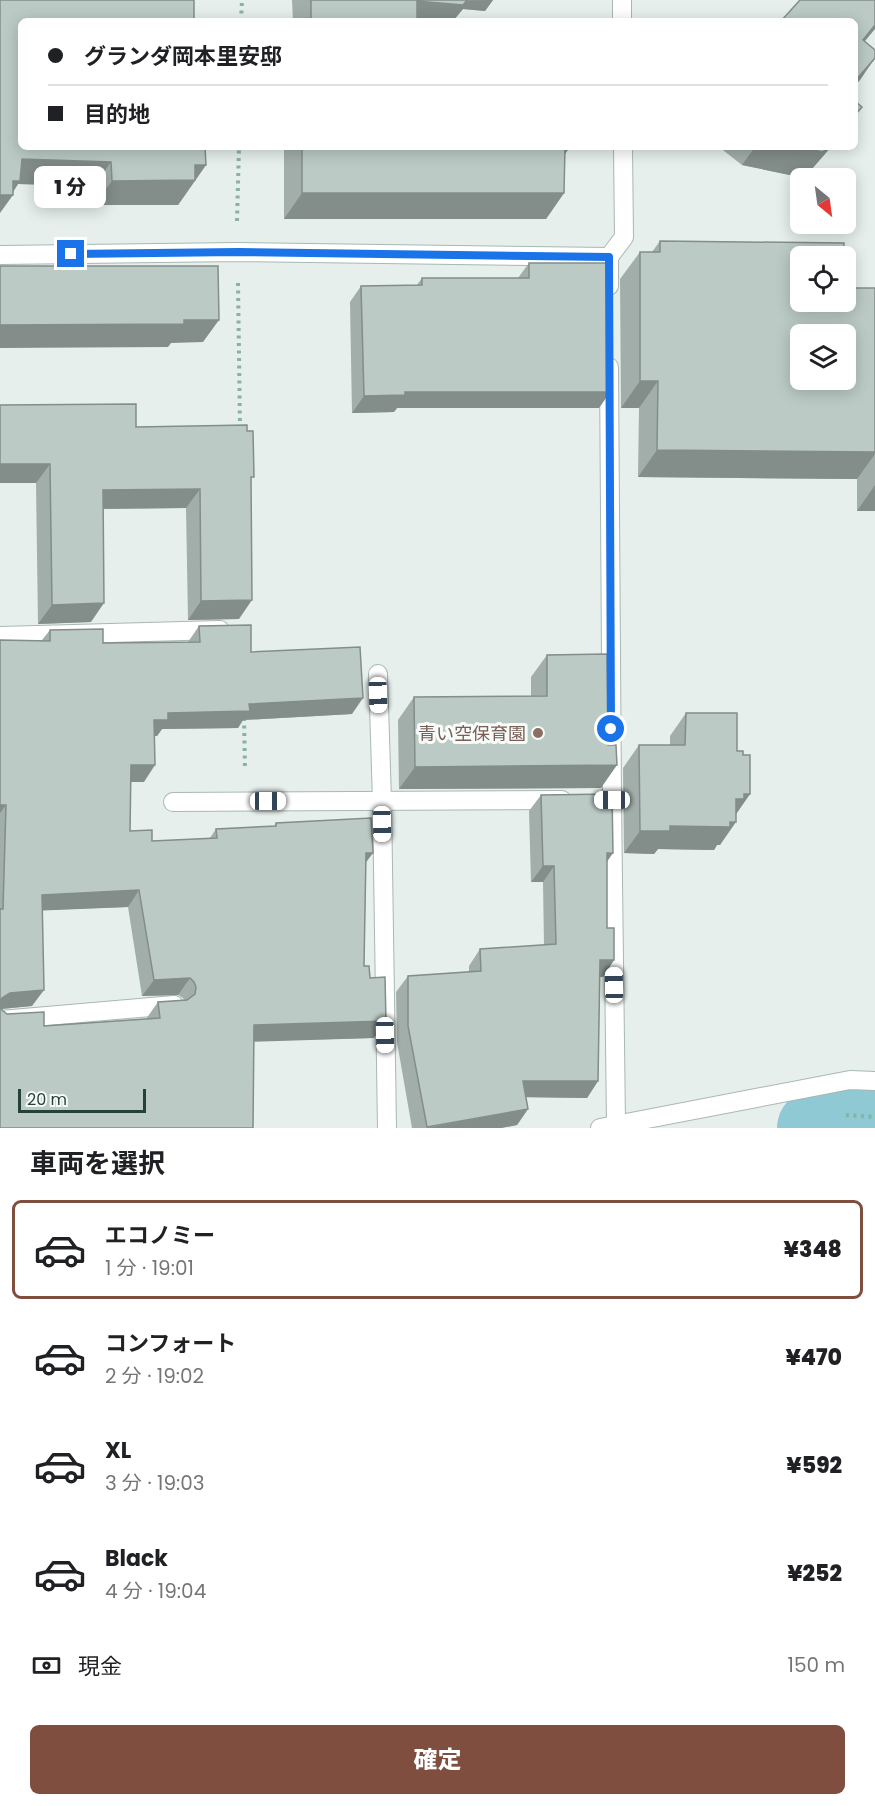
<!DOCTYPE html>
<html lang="ja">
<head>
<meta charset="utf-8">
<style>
  :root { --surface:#fff; --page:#f2f2f2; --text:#202124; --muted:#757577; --line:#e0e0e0; --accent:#7f4e3f }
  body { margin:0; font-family:Poppins,"Noto Sans JP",sans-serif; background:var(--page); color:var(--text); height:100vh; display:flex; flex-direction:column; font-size:22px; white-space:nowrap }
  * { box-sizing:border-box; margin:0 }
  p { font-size:20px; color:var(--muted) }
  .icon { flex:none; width:33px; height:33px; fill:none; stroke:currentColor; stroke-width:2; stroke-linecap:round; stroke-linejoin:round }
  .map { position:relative; height:1128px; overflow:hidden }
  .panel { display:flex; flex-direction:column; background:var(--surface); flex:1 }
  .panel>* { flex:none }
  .top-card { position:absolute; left:18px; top:18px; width:840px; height:132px; border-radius:9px; box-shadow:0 3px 15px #0003; display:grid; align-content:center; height:132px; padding:0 30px; background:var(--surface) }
  .needle { width:39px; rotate:151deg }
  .buttons { position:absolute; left:790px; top:168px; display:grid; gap:12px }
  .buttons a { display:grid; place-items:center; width:66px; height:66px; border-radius:9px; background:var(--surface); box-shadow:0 3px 15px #0003; font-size:30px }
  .scale { position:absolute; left:18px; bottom:15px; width:128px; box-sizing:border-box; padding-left:6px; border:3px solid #24423a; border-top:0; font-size:16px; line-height:21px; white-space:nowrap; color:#24423a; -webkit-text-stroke:4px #f7fbf9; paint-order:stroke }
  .end { position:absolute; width:27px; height:27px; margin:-14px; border:8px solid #1a73e8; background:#fff; box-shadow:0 0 0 3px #fff }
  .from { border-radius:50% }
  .bubble { position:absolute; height:42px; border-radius:9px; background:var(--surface); box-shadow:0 3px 15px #0003; font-size:20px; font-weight:800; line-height:42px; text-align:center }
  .car { position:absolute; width:18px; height:36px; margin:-18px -9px; border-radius:8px; box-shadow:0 0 4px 2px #0007; background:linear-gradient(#fff 24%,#345 0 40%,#fff 0 76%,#345 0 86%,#fff 0) }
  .top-card b { display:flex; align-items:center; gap:21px; height:57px; font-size:22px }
  .top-card b+b { border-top:2px solid var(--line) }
  .top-card i { width:15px; height:15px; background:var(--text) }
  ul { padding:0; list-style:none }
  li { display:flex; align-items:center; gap:18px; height:99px; margin:0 12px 9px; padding:0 18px; border:3px solid transparent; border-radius:9px }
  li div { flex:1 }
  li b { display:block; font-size:22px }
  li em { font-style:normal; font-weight:800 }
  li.selected { border-color:var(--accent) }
  li>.icon { width:54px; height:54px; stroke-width:1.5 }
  h2 { padding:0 30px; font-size:27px; line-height:72px }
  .pay { display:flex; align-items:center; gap:15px; height:66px; padding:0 30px; font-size:22px }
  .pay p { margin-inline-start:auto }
  .cta { display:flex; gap:12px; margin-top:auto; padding:12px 30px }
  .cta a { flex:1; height:69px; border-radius:9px; background:var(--accent); color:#fff; font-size:24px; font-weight:800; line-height:69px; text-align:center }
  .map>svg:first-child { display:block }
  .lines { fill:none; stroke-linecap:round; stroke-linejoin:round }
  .river { stroke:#8ec9d4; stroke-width:76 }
  .lane-casing { stroke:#a8b8b2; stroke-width:20 }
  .street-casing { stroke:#a8b8b2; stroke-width:20 }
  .path { stroke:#86b3a5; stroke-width:4; stroke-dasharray:3 4.5; stroke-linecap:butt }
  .lane { stroke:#fff; stroke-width:18 }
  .street { stroke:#fff; stroke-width:18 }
  .wall { fill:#a1aea9; fill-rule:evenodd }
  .shaded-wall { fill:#838d89 }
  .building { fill:#bbcac4; stroke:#838d89; stroke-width:1.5; fill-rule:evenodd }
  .route { stroke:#1a73e8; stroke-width:8 }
  .education-dot { fill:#8d6e63; stroke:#f7fbf9; stroke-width:2 }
  .labels { text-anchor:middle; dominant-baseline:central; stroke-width:6; stroke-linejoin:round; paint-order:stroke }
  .education-label { font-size:18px; fill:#785e54; stroke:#f7fbf9; text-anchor:end }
</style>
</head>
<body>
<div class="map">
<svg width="875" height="1128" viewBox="0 0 875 1128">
  <rect width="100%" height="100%" fill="#e6efeb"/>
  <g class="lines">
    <polyline class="river" points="815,1128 848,1122 875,1124"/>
    <defs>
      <g id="lane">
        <polyline points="378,674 382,801 387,1128"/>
        <polyline points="173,802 562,800"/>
        <polyline points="0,1020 174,1005"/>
      </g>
      <g id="street">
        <polyline points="622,0 622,21"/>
        <polyline points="0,255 238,252 609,257"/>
        <polyline points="609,286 609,257 624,237 623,147"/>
        <polyline points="609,367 612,799 616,1124"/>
        <polyline points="0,636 220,630"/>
        <polyline points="600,1128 850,1080 875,1081"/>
      </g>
    </defs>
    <use href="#lane" class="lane-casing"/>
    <use href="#street" class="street-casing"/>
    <g class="path">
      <polyline points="241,21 242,0"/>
      <polyline points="237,221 239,147"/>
      <polyline points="238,283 240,428"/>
      <polyline points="244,718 245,770"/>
      <polyline points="846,1115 875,1117"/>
    </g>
    <use href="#lane" class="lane"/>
    <use href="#street" class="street"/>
  </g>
  <g class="wall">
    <polygon points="292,0 493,0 485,11 463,9 453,21 293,21"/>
    <polygon points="21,21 206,165 178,205 94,205 94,186 18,184 13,192"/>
    <polygon points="284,147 570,147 565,154 564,193 546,219 284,219"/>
    <polygon points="719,147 831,147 804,178 742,165"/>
    <polygon points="660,241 801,302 875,288 875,511 857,511 857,479 638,477 639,408 621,408 620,279 640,252 652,252"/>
    <polygon points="529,263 610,392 599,408 397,408 394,412 352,413 350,302 361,286 417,285 422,278 518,278"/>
    <polygon points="136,427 251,481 239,619 188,620 186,508 103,509 91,622 38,624 36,483 0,483"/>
    <path d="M199,626L251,652L352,714L243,720L238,728L162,729L157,736H154L144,782H131L130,831L152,841L210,838L216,829L274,826L276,823L366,863L364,966L374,1038L254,1041L0,1128V640H42L50,630L103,643L188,642ZM128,907L142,996L178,995L183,998L184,1000L158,1002L146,1019L44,1026L7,1014L2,1010V1009L32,1006L43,910Z"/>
    <polygon points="547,655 601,788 399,789 398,720 414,697 531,697 531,677"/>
    <polygon points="686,713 737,751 750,794 736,814 720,845 717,845 714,850 658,849 654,854 624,853 623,768 639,745 670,745 670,736"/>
    <polygon points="541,795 607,861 607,928 614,960 603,977 600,977 598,1081 587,1098 526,1097 528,1109 517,1125 501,1128 412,1128 397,1042 396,992 408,976 469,972 469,966 480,949 544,945 543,882 531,882 529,811"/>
  </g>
  <g class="shaded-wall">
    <polygon points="493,0 485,11 463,9 453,21 403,21 417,1"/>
    <polygon points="875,25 875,29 855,53 863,40"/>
    <polygon points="875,58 860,80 855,86 855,81"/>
    <polygon points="559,147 570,147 557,165"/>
    <polygon points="755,147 831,147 804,178 742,165"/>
    <polygon points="22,159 111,162 94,186 18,184 11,195 13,195 0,213 0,195"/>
    <polygon points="195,165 206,165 178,205 94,205 112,181"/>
    <polygon points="302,193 564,193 546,219 284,219"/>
    <polygon points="184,320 219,320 203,342 171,343 168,347 0,348 0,325"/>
    <polygon points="640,381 658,381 639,408 621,408"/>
    <polygon points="405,392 610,392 599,408 397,408 394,412 352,413 364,396"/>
    <polygon points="657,450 875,452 875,454 857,479 638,477"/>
    <polygon points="0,464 50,464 36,483 0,483"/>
    <polygon points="875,485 875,511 857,511"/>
    <polygon points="200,489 186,508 89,509 103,490"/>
    <polygon points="252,600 239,619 188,620 201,601"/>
    <polygon points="104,603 91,622 38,624 52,605"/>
    <polygon points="363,698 352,714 243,720 238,728 162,729 157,736 142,736 154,720 168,713 249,704"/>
    <polygon points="131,765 155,765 144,782 120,782"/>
    <polygon points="617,765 601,788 399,789 415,767"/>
    <polygon points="744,794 750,794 734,817 736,799"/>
    <polygon points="0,805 6,805 0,813"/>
    <polygon points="736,822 720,845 717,845 714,850 658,849 654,854 624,853 640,831 670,826"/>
    <polygon points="366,853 373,853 361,869"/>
    <polygon points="607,853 613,853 602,869"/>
    <polygon points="543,866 554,866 543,882 531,882"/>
    <polygon points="139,890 128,907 31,911 42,895"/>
    <polygon points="600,960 614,960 603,977 589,977"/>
    <polygon points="190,978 178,995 142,996 154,980"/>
    <polygon points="44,990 32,1006 0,1009 2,998 10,993"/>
    <polygon points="386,1021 374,1038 242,1042 254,1025"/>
    <polygon points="523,1081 598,1081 587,1098 512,1097"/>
    <polygon points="528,1109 517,1125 501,1128 426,1128"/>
  </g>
  <g class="building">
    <polygon points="0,0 194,0 194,21 21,21 21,147 205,147 206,165 195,165 195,180 112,181 111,162 22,159 20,181 13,181 13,195 0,195"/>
    <polygon points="311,0 467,0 463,5 417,1 417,21 307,21 311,21"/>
    <polygon points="800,0 875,0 875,25 863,40 875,50 875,58 855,81 855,21 781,21"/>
    <polygon points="855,101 862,107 855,115"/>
    <polygon points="302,147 565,147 564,193 302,193"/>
    <polygon points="800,147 827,147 823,152"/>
    <path d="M660,241L844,243L843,256H801V302H846V288H875V452L657,450L658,381H640V252H660ZM801,334H846V380H801Z"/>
    <polygon points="529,263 609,263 610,392 405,392 405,395 364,396 361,286 422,285 422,278 529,278"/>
    <polygon points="0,266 218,266 219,320 184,320 184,324 0,325"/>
    <polygon points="136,404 136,427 247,425 247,431 253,431 254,477 251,477 252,600 201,601 200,489 103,490 104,603 52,605 50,464 0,464 0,405"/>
    <path d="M251,625V652L360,647L363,698L249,704L250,711L168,713V720H154L155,765H131L130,831L152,830V841L217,838L216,829L276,826V823L371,818L373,853H366L364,966H369L370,978L385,977L386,1021L254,1025L253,1128H0V909H3L6,805H0V640L50,641V630L103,629V643L200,642L199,626ZM139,890L154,980L190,978L194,982L196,987L195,994L187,1000L158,1002L160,1018L44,1026V1012L7,1014L2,1010L0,1004L2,998L10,993L44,990L42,895Z"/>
    <polygon points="607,654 608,745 616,745 617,765 415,767 414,697 547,696 547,655"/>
    <polygon points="686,713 737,713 737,751 743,751 743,755 750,755 750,794 744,794 744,799 736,799 736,822 730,822 730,827 670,826 670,831 640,831 639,745 685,745"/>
    <polygon points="612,794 613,853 607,853 607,928 614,928 614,960 600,960 598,1081 523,1081 528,1109 427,1127 408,1026 408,976 481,971 480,949 556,944 554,866 543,866 541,795"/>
  </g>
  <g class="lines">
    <polyline class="route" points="71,254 238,252 609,257 611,729"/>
  </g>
  <circle class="education-dot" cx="538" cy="733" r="6"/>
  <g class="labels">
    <g class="education-label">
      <text x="526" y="733">青い空保育園</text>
    </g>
  </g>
</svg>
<div class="buttons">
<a><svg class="needle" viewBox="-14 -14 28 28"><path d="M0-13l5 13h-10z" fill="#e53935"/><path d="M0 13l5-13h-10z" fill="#757577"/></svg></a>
<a><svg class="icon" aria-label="locate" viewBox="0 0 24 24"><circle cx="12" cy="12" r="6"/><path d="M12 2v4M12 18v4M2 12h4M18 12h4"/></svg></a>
<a><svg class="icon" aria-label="layers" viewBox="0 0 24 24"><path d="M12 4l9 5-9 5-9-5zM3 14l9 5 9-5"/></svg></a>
</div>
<div class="scale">20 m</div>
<i class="end from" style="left:611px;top:729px"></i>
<i class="end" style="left:71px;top:254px"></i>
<div class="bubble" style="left:34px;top:166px;width:72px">1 分</div>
<i class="car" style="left:378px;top:695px;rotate:178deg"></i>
<i class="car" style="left:612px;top:800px;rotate:270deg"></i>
<i class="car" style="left:268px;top:801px;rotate:90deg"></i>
<i class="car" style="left:382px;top:824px;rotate:179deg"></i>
<i class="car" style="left:614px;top:985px;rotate:359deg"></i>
<i class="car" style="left:385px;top:1035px;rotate:179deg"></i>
<div class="top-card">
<b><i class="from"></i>グランダ岡本里安邸</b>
<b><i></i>目的地</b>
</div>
</div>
<section class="panel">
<h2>車両を選択</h2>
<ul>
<li class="selected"><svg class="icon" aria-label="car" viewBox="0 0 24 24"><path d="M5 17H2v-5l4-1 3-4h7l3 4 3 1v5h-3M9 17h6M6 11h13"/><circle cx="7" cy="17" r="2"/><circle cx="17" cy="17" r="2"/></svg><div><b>エコノミー</b><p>1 分 · 19:01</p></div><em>¥348</em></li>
<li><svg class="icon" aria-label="car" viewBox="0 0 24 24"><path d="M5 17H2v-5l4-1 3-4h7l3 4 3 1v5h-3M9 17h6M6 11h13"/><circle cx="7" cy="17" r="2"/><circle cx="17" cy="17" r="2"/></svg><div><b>コンフォート</b><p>2 分 · 19:02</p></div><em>¥470</em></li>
<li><svg class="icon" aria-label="car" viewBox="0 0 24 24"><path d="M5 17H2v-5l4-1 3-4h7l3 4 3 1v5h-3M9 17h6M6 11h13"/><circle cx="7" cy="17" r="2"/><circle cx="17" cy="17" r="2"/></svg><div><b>XL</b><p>3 分 · 19:03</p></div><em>¥592</em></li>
<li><svg class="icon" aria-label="car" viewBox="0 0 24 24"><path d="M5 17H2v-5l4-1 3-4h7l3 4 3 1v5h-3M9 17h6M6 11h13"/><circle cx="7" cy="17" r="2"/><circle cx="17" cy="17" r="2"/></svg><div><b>Black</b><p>4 分 · 19:04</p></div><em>¥252</em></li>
</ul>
<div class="pay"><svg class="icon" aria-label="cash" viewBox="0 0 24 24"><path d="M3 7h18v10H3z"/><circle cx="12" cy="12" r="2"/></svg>現金<p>150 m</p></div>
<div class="cta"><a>確定</a></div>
</section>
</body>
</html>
